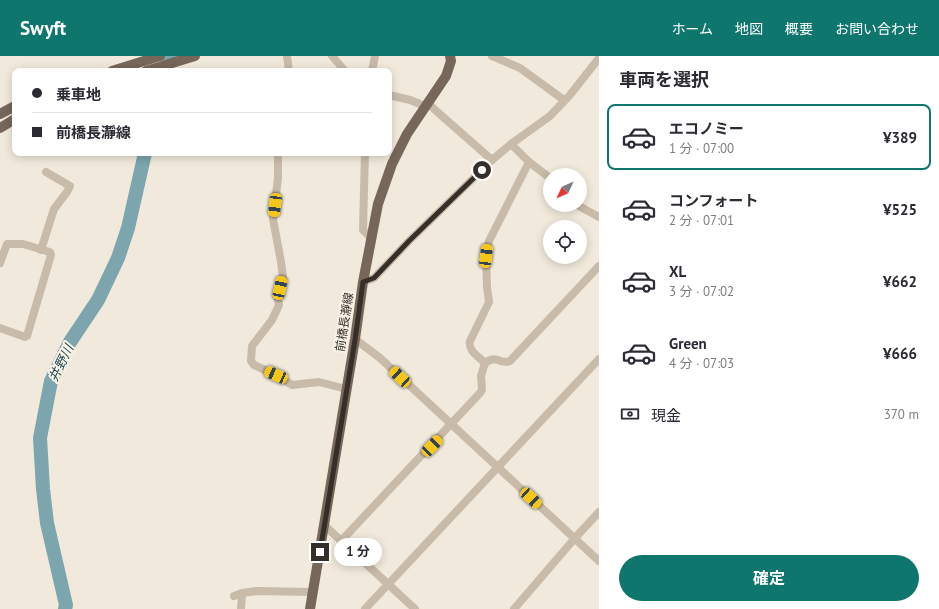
<!DOCTYPE html>
<html lang="ja">
<head>
<meta charset="utf-8">
<style>
  :root { --surface:#fff; --page:#f2f2f3; --text:#2b2b33; --muted:#7c7c81; --line:#e1e1e2; --accent:#0f766e }
  body { margin:0; font-family:"PT Sans","Noto Sans JP",sans-serif; background:var(--page); color:var(--text); height:100vh; display:flex; flex-direction:column; font-size:15px; white-space:nowrap }
  * { box-sizing:border-box; margin:0 }
  p { font-size:13px; color:var(--muted) }
  .icon { flex:none; width:22px; height:22px; fill:none; stroke:currentColor; stroke-width:2; stroke-linecap:round; stroke-linejoin:round }
  .map { position:relative; flex:1; overflow:hidden }
  .sheet { display:flex; flex-direction:column; background:var(--surface); width:340px }
  .sheet>* { flex:none }
  .banner { position:absolute; left:12px; top:12px; width:380px; height:88px; border-radius:8px; box-shadow:0 2px 10px #0003; display:grid; align-content:center; height:88px; padding:0 20px; background:var(--surface) }
  .needle { width:26px; rotate:226deg }
  .fabs { position:absolute; left:543px; top:112px; display:grid; gap:8px }
  .fabs a { display:grid; place-items:center; width:44px; height:44px; border-radius:50%; background:var(--surface); box-shadow:0 2px 10px #0003; font-size:20px }
  .end { position:absolute; width:18px; height:18px; margin:-9px; border:5px solid #362e28; background:#fff; box-shadow:0 0 0 2px #fff }
  .from { border-radius:50% }
  .bubble { position:absolute; height:28px; border-radius:14px; background:var(--surface); box-shadow:0 2px 10px #0003; font-size:13px; font-weight:700; line-height:28px; text-align:center }
  .car { position:absolute; width:12px; height:24px; margin:-12px -6px; border-radius:5px; box-shadow:0 0 3px 1px #0007; background:linear-gradient(#f5c518 24%,#345 0 40%,#f5c518 0 76%,#345 0 86%,#f5c518 0) }
  .banner b { display:flex; align-items:center; gap:14px; height:38px; font-size:15px }
  .banner b+b { border-top:1px solid var(--line) }
  .banner i { width:10px; height:10px; background:var(--text) }
  ul { padding:0; list-style:none }
  li { display:flex; align-items:center; gap:12px; height:66px; margin:0 8px 6px; padding:0 12px; border:2px solid transparent; border-radius:8px }
  li div { flex:1 }
  li b { display:block; font-size:15px }
  li em { font-style:normal; font-weight:700 }
  li.on { border-color:var(--accent) }
  li>.icon { width:36px; height:36px; stroke-width:1.5 }
  h2 { padding:0 20px; font-size:18px; line-height:48px }
  .pay { display:flex; align-items:center; gap:10px; height:44px; padding:0 20px; font-size:15px }
  .pay p { margin-inline-start:auto }
  .button { display:flex; gap:8px; margin-top:auto; padding:8px 20px }
  .button a { flex:1; height:46px; border-radius:24px; background:var(--accent); color:#fff; font-size:16px; font-weight:700; line-height:46px; text-align:center }
  header { display:flex; align-items:center; gap:24px; box-sizing:border-box; height:56px; padding:0 20px; background:var(--accent); color:#fff }
  header strong { font-size:19px }
  nav { display:flex; gap:22px; margin-inline-start:auto; font-size:14px }
  main { display:flex; flex:1; min-height:0 }
  .map>svg:first-child { display:block }
  .lines { fill:none; stroke-linecap:round; stroke-linejoin:round }
  .stream { stroke:#7ca5ad; stroke-width:2.5 }
  .river { stroke:#7ca5ad; stroke-width:14 }
  .minor { stroke:#c9bba9; stroke-width:8 }
  .primary { stroke:#77675a; stroke-width:10 }
  .route { stroke:#362e28; stroke-width:5 }
  .labels { text-anchor:middle; dominant-baseline:central; stroke-width:4; stroke-linejoin:round; paint-order:stroke }
  .street-label { font-size:12px; fill:#362e28; stroke:#f9f3e8 }
  .water-label { font-size:13px; font-style:italic; fill:#204c56; stroke:#f9f3e8 }
</style>
</head>
<body>
<header>
<strong>Swyft</strong>
<nav><a>ホーム</a><a>地図</a><a>概要</a><a>お問い合わせ</a></nav>
</header>
<main>
<div class="map">
<svg width="599" height="553" viewBox="0 0 599 553">
  <rect width="100%" height="100%" fill="#f1eadc"/>
  <g class="lines">
    <polyline class="stream" points="66,549 70,553"/>
    <g class="river">
      <polyline points="166,15 171,0"/>
      <polyline points="65,553 66,549 47,467 43,433 40,382 51,325 70,286 98,244 118,202 128,172 145,97"/>
    </g>
    <g class="minor">
      <polyline points="287,0 289,15"/>
      <polyline points="332,0 345,15"/>
      <polyline points="492,0 520,12 564,44"/>
      <polyline points="372,15 375,0"/>
      <polyline points="389,39 410,44 425,50"/>
      <polyline points="428,46 434,53 492,104"/>
      <polyline points="511,88 529,106 550,122"/>
      <polyline points="278,97 278,122 273,163 281,206 283,221 278,243 279,249 272,264 252,290 251,305 254,309 276,319 292,329 319,326 346,333"/>
      <polyline points="365,97 363,174 372,183"/>
      <polyline points="577,149 599,161"/>
      <polyline points="41,194 54,153 67,136 70,130 46,116"/>
      <polyline points="0,207 7,188 23,188 50,196 51,199 27,280 25,281 0,272"/>
      <polyline points="363,226 374,222 409,185 492,104 511,88 550,60 570,39 599,2"/>
      <polyline points="355,283 380,302 599,505"/>
      <path d="M485,307C478,300 468,295 470,285L489,246L487,231L486,200L489,185L529,106"/>
      <polyline points="324,469 415,553"/>
      <path d="M341,485L480,337L482,334L481,320L485,307C498,298 500,309 510,305L599,210"/>
      <polyline points="234,540 242,537 257,535 313,536"/>
      <polyline points="241,553 242,537"/>
      <polyline points="365,553 599,303"/>
      <polyline points="514,553 575,482 599,456"/>
    </g>
    <g class="primary">
      <polyline points="112,15 160,0"/>
      <polyline points="146,15 195,0"/>
      <polyline points="0,58 15,50"/>
      <polyline points="0,72 15,63"/>
      <polyline points="310,553 355,283 363,226 378,148 392,108 407,78 446,20 451,5 450,0"/>
    </g>
  </g>
  <g class="lines">
    <polyline class="route" points="320,496 355,284 363,226 374,222 409,185 482,114"/>
  </g>
  <g class="labels">
    <g class="street-label">
      <text transform="translate(344 266) rotate(-81)">前橋長瀞線</text>
    </g>
    <g class="water-label">
      <text transform="translate(61 307) rotate(-64)">井野川</text>
    </g>
  </g>
</svg>
<div class="fabs">
<a><svg class="needle" viewBox="-14 -14 28 28"><path d="M0-13l5 13h-10z" fill="#e53935"/><path d="M0 13l5-13h-10z" fill="#7c7c81"/></svg></a>
<a><svg class="icon" aria-label="locate" viewBox="0 0 24 24"><circle cx="12" cy="12" r="6"/><path d="M12 2v4M12 18v4M2 12h4M18 12h4"/></svg></a>
</div>
<i class="end from" style="left:482px;top:114px"></i>
<i class="end" style="left:320px;top:496px"></i>
<div class="bubble" style="left:334px;top:482px;width:48px">1 分</div>
<i class="car" style="left:275px;top:149px;rotate:187deg"></i>
<i class="car" style="left:486px;top:200px;rotate:7deg"></i>
<i class="car" style="left:280px;top:232px;rotate:12deg"></i>
<i class="car" style="left:276px;top:319px;rotate:294deg"></i>
<i class="car" style="left:400px;top:321px;rotate:313deg"></i>
<i class="car" style="left:432px;top:390px;rotate:44deg"></i>
<i class="car" style="left:531px;top:442px;rotate:133deg"></i>
<div class="banner">
<b><i class="from"></i>乗車地</b>
<b><i></i>前橋長瀞線</b>
</div>
</div>
<section class="sheet">
<h2>車両を選択</h2>
<ul>
<li class="on"><svg class="icon" aria-label="car" viewBox="0 0 24 24"><path d="M5 17H2v-5l4-1 3-4h7l3 4 3 1v5h-3M9 17h6M6 11h13"/><circle cx="7" cy="17" r="2"/><circle cx="17" cy="17" r="2"/></svg><div><b>エコノミー</b><p>1 分 · 07:00</p></div><em>¥389</em></li>
<li><svg class="icon" aria-label="car" viewBox="0 0 24 24"><path d="M5 17H2v-5l4-1 3-4h7l3 4 3 1v5h-3M9 17h6M6 11h13"/><circle cx="7" cy="17" r="2"/><circle cx="17" cy="17" r="2"/></svg><div><b>コンフォート</b><p>2 分 · 07:01</p></div><em>¥525</em></li>
<li><svg class="icon" aria-label="car" viewBox="0 0 24 24"><path d="M5 17H2v-5l4-1 3-4h7l3 4 3 1v5h-3M9 17h6M6 11h13"/><circle cx="7" cy="17" r="2"/><circle cx="17" cy="17" r="2"/></svg><div><b>XL</b><p>3 分 · 07:02</p></div><em>¥662</em></li>
<li><svg class="icon" aria-label="car" viewBox="0 0 24 24"><path d="M5 17H2v-5l4-1 3-4h7l3 4 3 1v5h-3M9 17h6M6 11h13"/><circle cx="7" cy="17" r="2"/><circle cx="17" cy="17" r="2"/></svg><div><b>Green</b><p>4 分 · 07:03</p></div><em>¥666</em></li>
</ul>
<div class="pay"><svg class="icon" aria-label="cash" viewBox="0 0 24 24"><path d="M3 7h18v10H3z"/><circle cx="12" cy="12" r="2"/></svg>現金<p>370 m</p></div>
<div class="button"><a>確定</a></div>
</section>
</main>
</body>
</html>
